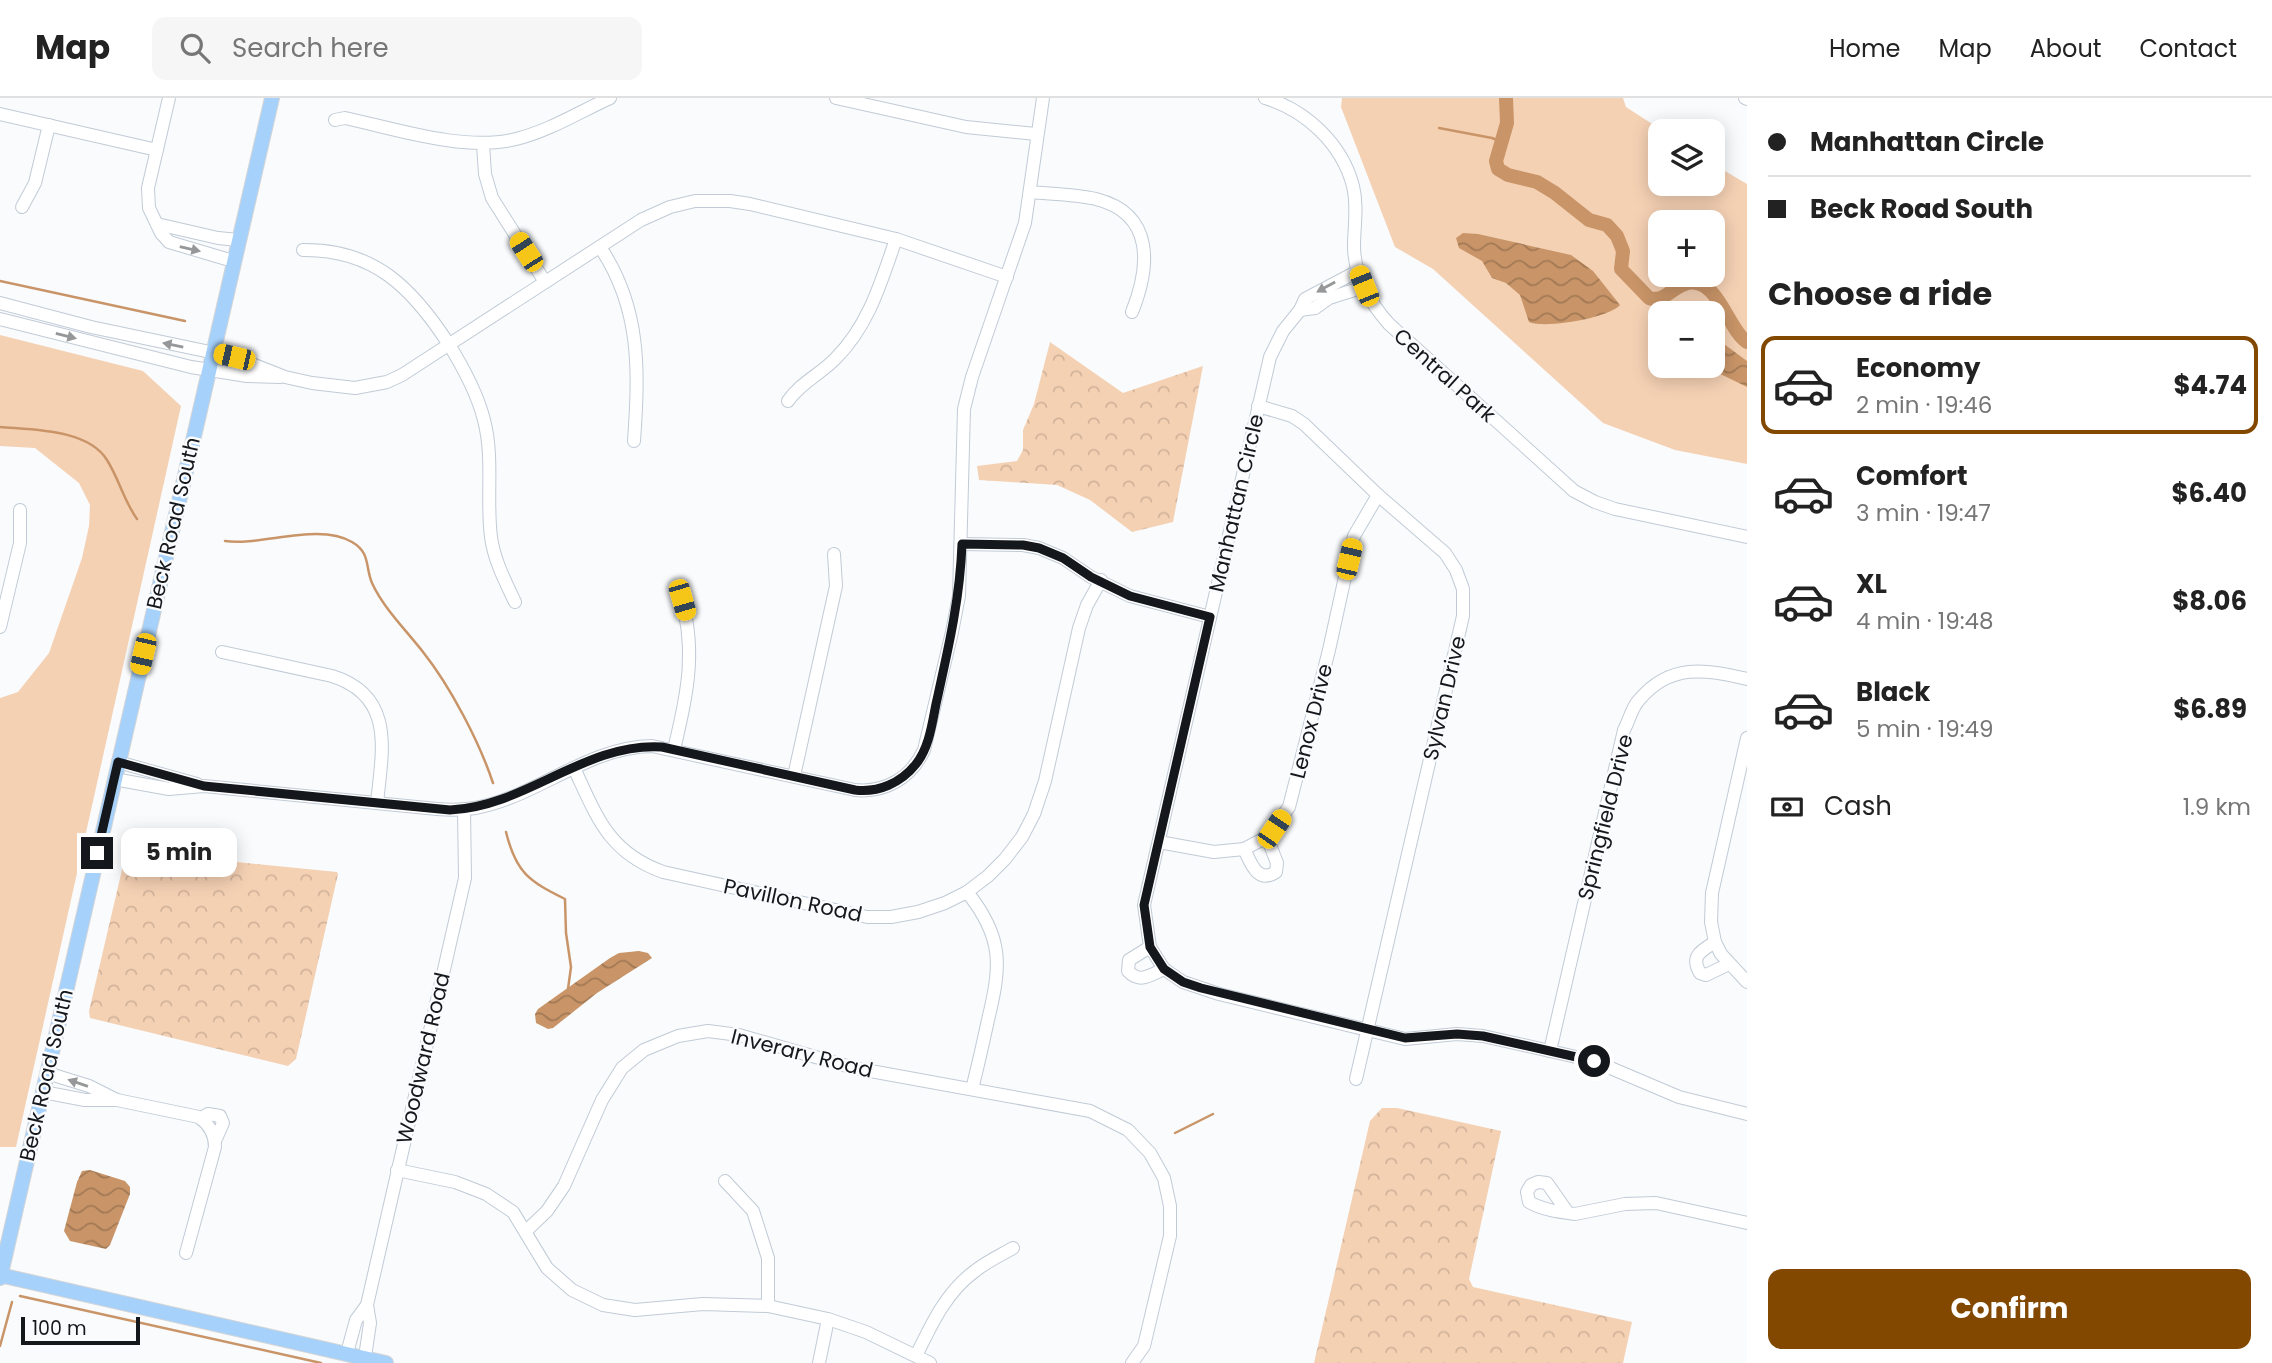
<!DOCTYPE html>
<html lang="en">
<head>
<meta charset="utf-8">
<style>
  :root { --surface:#fff; --page:#f6f6f6; --text:#222; --muted:#767676; --line:#e0e0e0; --accent:#834800 }
  body { margin:0; font-family:Poppins,sans-serif; background:var(--page); color:var(--text); height:100vh; display:flex; flex-direction:column; font-size:26px; white-space:nowrap }
  * { box-sizing:border-box; margin:0 }
  p { font-size:23px; color:var(--muted) }
  .icon { flex:none; width:38px; height:38px; fill:none; stroke:currentColor; stroke-width:2; stroke-linecap:round; stroke-linejoin:round }
  .map { position:relative; flex:1; overflow:hidden }
  .sheet { display:flex; flex-direction:column; background:var(--surface); width:525px }
  .sheet>* { flex:none }
  .banner { display:grid; align-content:center; height:154px; padding:0 21px; background:var(--surface) }
  .fabs { position:absolute; left:1648px; top:21px; display:grid; gap:14px }
  .fabs a { display:grid; place-items:center; width:77px; height:77px; border-radius:14px; background:var(--surface); box-shadow:0 4px 18px #0003; font-size:35px }
  .scale { position:absolute; left:21px; bottom:18px; width:119px; box-sizing:border-box; padding-left:7px; border:4px solid #14171b; border-top:0; font-size:19px; line-height:24px; white-space:nowrap; color:#14171b; -webkit-text-stroke:5px #f9fbfd; paint-order:stroke }
  .end { position:absolute; width:32px; height:32px; margin:-16px; border:9px solid #14171b; background:#fff; box-shadow:0 0 0 4px #fff }
  .from { border-radius:50% }
  .bubble { position:absolute; height:49px; border-radius:14px; background:var(--surface); box-shadow:0 4px 18px #0003; font-size:23px; font-weight:700; line-height:49px; text-align:center }
  .car { position:absolute; width:21px; height:42px; margin:-21px -10px; border-radius:9px; box-shadow:0 0 5px 2px #0007; background:linear-gradient(#f5c518 24%,#345 0 40%,#f5c518 0 76%,#345 0 86%,#f5c518 0) }
  .banner b { display:flex; align-items:center; gap:24px; height:66px; font-size:26px }
  .banner b+b { border-top:2px solid var(--line) }
  .banner i { width:18px; height:18px; background:var(--text) }
  ul { padding:0; list-style:none }
  li { display:flex; align-items:center; gap:21px; height:98px; margin:0 14px 10px; padding:0 7px; border:4px solid transparent; border-radius:14px }
  li div { flex:1 }
  li b { display:block; font-size:26px }
  li em { font-style:normal; font-weight:700 }
  li.current { border-color:var(--accent) }
  li>.icon { width:63px; height:63px; stroke-width:1.5 }
  h2 { padding:0 21px; font-size:32px; line-height:84px }
  .pay { display:flex; align-items:center; gap:18px; height:77px; padding:0 21px; font-size:26px }
  .pay p { margin-inline-start:auto }
  .button { display:flex; gap:14px; margin-top:auto; padding:14px 21px }
  .button a { flex:1; height:80px; border-radius:14px; background:var(--accent); color:#fff; font-size:28px; font-weight:700; line-height:80px; text-align:center }
  header { display:flex; align-items:center; gap:42px; box-sizing:border-box; height:98px; padding:0 35px; background:var(--surface); border-bottom:2px solid var(--line) }
  header strong { font-size:33px }
  nav { display:flex; gap:38px; margin-inline-start:auto; font-size:24px }
  .search { width:490px; height:63px; background:var(--page); display:flex; align-items:center; gap:18px; box-sizing:border-box; padding:0 24px; border-radius:14px; color:var(--muted); font-size:26px }
  main { display:flex; flex:1; min-height:0 }
  .map>svg:first-child { display:block }
  .grass { fill:#f5d1b4; fill-rule:evenodd }
  .forest { fill:url(#forest-crowns) }
  .water { fill:url(#water-waves) }
  .lines { fill:none; stroke-linecap:round; stroke-linejoin:round }
  .stream { stroke:#c99568; stroke-width:2.5 }
  .river { stroke:#c99568; stroke-width:14 }
  .minor-casing { stroke:#c1cbd6; stroke-width:14 }
  .major-casing { stroke:#d5d5d6; stroke-width:16 }
  .minor { stroke:#fff; stroke-width:12 }
  .major { stroke:#a6d1fb; stroke-width:14 }
  .oneway { fill:#959798 }
  .route { stroke:#14171b; stroke-width:9 }
  .labels { text-anchor:middle; dominant-baseline:central; stroke-width:5; stroke-linejoin:round; paint-order:stroke }
  .street-label { font-size:21px; fill:#14171b; stroke:#f9fbfd }
</style>
</head>
<body>
<header>
<strong>Map</strong>
<div class="search"><svg class="icon" aria-label="search" viewBox="0 0 24 24"><circle cx="10" cy="10" r="6"/><path d="M15 15l6 6"/></svg>Search here</div>
<nav><a>Home</a><a>Map</a><a>About</a><a>Contact</a></nav>
</header>
<main>
<div class="map">
<svg width="1747" height="1265" viewBox="0 0 1747 1265">
  <defs>
    <pattern id="forest-crowns" width="20" height="18" patternUnits="userSpaceOnUse" patternTransform="scale(1.75)"><rect width="20" height="18" fill="#f5d1b4"/><path d="M2 6a3 3 0 1 1 6 0M12 15a3 3 0 1 1 6 0" fill="none" stroke="#d1b39a"/></pattern>
    <pattern id="water-waves" width="16" height="10" patternUnits="userSpaceOnUse" patternTransform="scale(1.75)"><rect width="16" height="10" fill="#c99568"/><path d="M0 5q4-4 8 0t8 0" fill="none" stroke="#a27955"/></pattern>
  </defs>
  <rect width="100%" height="100%" fill="#f9fbfd"/>
  <g class="grass">
    <path d="M1342,0H1623L1626,9L1663,33H1661V86H1713V66L1747,86V366L1675,352L1603,325L1433,171L1395,149L1341,9ZM1661,124H1713V177H1661ZM1661,215H1713V268H1661Z"/>
    <polygon points="0,237 143,273 181,308 16,1049 0,1049 0,600 18,594 49,555 82,460 89,428 90,407 79,385 35,350 0,348"/>
  </g>
  <g class="forest">
    <polygon points="1050,244 1123,295 1203,268 1173,424 1132,434 1090,402 1057,387 979,382 977,368 1017,363 1023,352 1023,332 1034,306"/>
    <polygon points="137,754 337,774 338,776 296,961 288,968 90,920 89,913 125,759 129,755"/>
    <polygon points="1382,1010 1397,1010 1501,1033 1469,1181 1473,1189 1632,1224 1623,1265 1314,1265 1370,1023"/>
  </g>
  <g class="water">
    <path d="M1463,135L1478,136L1571,157L1593,173L1620,207C1609,220 1545,231 1529,224L1520,197L1506,185L1492,180L1482,163L1459,150L1456,140Z"/>
    <polygon points="1713,238 1747,263 1747,289 1704,268 1713,268"/>
    <polygon points="639,853 648,855 652,860 597,895 553,930 548,931 536,925 535,916 538,911 610,860 619,855"/>
    <polygon points="90,1072 125,1083 130,1089 130,1096 110,1147 106,1151 70,1143 64,1133 77,1084 82,1073"/>
  </g>
  <g class="lines">
    <g class="stream">
      <polyline points="1439,30 1492,40 1502,44"/>
      <polyline points="0,183 185,223"/>
      <path d="M0,329C33,332 88,331 107,362C119,381 124,403 137,421"/>
      <path d="M225,443C262,448 319,424 352,444C371,455 365,469 372,485C384,511 406,532 423,554C450,588 479,643 493,685"/>
      <path d="M506,734C516,775 529,783 565,801L566,835L571,869L568,891"/>
      <polyline points="1175,1035 1213,1016"/>
      <polyline points="20,1198 321,1265"/>
      <polyline points="0,1248 12,1204"/>
    </g>
    <path class="river" d="M1506,0L1507,25L1496,63L1498,71L1508,77L1537,84L1555,95L1589,122L1607,127L1617,138L1623,153L1621,171L1649,200C1665,205 1674,187 1688,185C1718,179 1728,232 1747,244"/>
    <defs>
      <g id="minor">
        <polyline points="169,0 148,90 149,110 161,135 169,144 233,163"/>
        <polyline points="836,0 966,29 1036,36"/>
        <path d="M1265,0C1306,12 1342,46 1353,88C1358,108 1354,129 1354,148C1354,177 1370,205 1389,226L1574,393L1595,404L1615,411L1747,439"/>
        <polyline points="1745,0 1747,1"/>
        <polyline points="0,16 157,52"/>
        <path d="M335,22L345,20C396,31 465,54 516,41C549,33 579,14 610,0"/>
        <polyline points="483,46 485,76 492,100 545,184"/>
        <path d="M1030,94C1052,96 1075,96 1096,101C1155,116 1150,169 1132,214"/>
        <polyline points="22,109 35,85 49,27"/>
        <polyline points="157,126 218,140 238,142"/>
        <path d="M600,149C641,210 639,272 634,343"/>
        <path d="M303,152C374,151 412,190 448,245C463,269 477,294 484,322C494,360 486,400 491,439C494,462 505,483 515,504"/>
        <polyline points="1358,173 1305,201 1300,212 1283,233 1270,259 1144,807 1150,849 1164,871 1183,884 1219,896 1405,941 1457,936 1483,938 1550,953 1594,963 1679,999 1747,1016"/>
        <polyline points="0,205 91,229 234,259 285,279 312,285 355,290 387,284 402,277 641,122 670,109 695,103 730,103 750,106 896,141 1007,179"/>
        <polyline points="1300,212 1315,210 1329,200 1364,189"/>
        <polyline points="0,221 191,269 247,278 280,279"/>
        <path d="M788,303C800,285 821,276 836,260C869,227 881,184 896,141"/>
        <polyline points="1258,308 1292,318 1304,326 1378,397 1445,455 1456,472 1463,491 1463,518 1356,981"/>
        <polyline points="962,446 1023,447 1039,450 1063,460 1091,479 1130,498 1210,519"/>
        <polyline points="0,529 20,445 20,412"/>
        <path d="M222,554L332,578C396,598 382,654 377,705"/>
        <polyline points="1747,640 1712,795 1711,824 1715,844 1721,856 1747,884"/>
        <path d="M674,652C687,595 698,551 679,493"/>
        <polyline points="118,664 197,686"/>
        <path d="M574,670C597,719 608,754 663,774L867,819H891L918,814L945,805L967,794L988,778L1005,761L1022,739L1034,716L1045,683L1079,530L1087,507L1101,482"/>
        <polyline points="794,678 836,488 834,456"/>
        <path d="M114,681L169,691L204,688L437,711C450,712 463,712 475,710C537,699 587,649 652,648L855,692C885,695 911,680 924,652L952,534L959,498L964,311L972,279L1025,125L1043,0"/>
        <polyline points="1159,744 1214,754 1244,751 1267,739 1289,709 1329,552 1354,438 1378,397"/>
        <path d="M1244,751C1251,765 1257,786 1276,774L1277,765L1267,739"/>
        <path d="M967,794C1004,840 1001,868 988,922C983,945 978,968 972,991"/>
        <path d="M1715,844C1701,853 1690,858 1700,875L1706,877L1729,866"/>
        <path d="M1150,849L1129,862L1128,873C1140,886 1150,877 1164,871"/>
        <path d="M1550,953L1624,632C1629,623 1632,609 1639,602C1670,565 1705,571 1747,581"/>
        <polyline points="43,994 85,1002 117,1002 89,988 47,975"/>
        <path d="M117,1002L199,1019C210,1027 215,1036 215,1049L186,1155"/>
        <polyline points="201,1021 208,1016 220,1018 223,1025 215,1043"/>
        <polyline points="397,1072 455,1084 486,1096 513,1114 547,1170 572,1192 603,1207 635,1212 703,1206 768,1208 828,1221 866,1234 930,1265"/>
        <polyline points="725,1083 753,1113 768,1160 768,1208"/>
        <path d="M1568,1115L1547,1085L1538,1084L1531,1087L1527,1094L1529,1104C1543,1112 1559,1114 1575,1116L1625,1106L1656,1105L1747,1125"/>
        <polyline points="526,1133 547,1113 564,1088 602,1002 622,970 644,952 678,938 708,933 739,937 854,970 1090,1013 1128,1032 1150,1055 1164,1080 1170,1108 1170,1138 1144,1248 1132,1265"/>
        <polyline points="347,1255 356,1222 367,1207"/>
        <path d="M916,1258C931,1227 946,1194 975,1173C986,1164 1001,1157 1013,1150"/>
        <polyline points="365,1259 370,1225 367,1207 465,780 464,711"/>
        <polyline points="819,1265 828,1221"/>
      </g>
      <g id="major">
        <polyline points="0,1177 386,1265"/>
        <polyline points="0,1180 272,0"/>
      </g>
    </defs>
    <use href="#minor" class="minor-casing"/>
    <use href="#major" class="major-casing"/>
    <use href="#minor" class="minor"/>
    <use href="#major" class="major"/>
  </g>
  <defs><path id="oneway-solid" d="M-6-.8H1V-3.2L6.5 0L1 3.2V.8H-6Z" transform="scale(1.75)"/></defs>
  <g class="oneway">
    <use href="#oneway-solid" transform="translate(190 151) rotate(13)"/>
    <use href="#oneway-solid" transform="translate(1326 189) rotate(151)"/>
    <use href="#oneway-solid" transform="translate(66 238) rotate(14)"/>
    <use href="#oneway-solid" transform="translate(173 247) rotate(-168)"/>
    <use href="#oneway-solid" transform="translate(78 985) rotate(-161)"/>
  </g>
  <g class="lines">
    <path class="route" d="M97,755L118,664L204,688L450,712C526,709 585,644 662,649L855,692C878,695 901,685 916,666C929,650 932,626 936,606C948,552 960,501 962,446L1023,447L1039,450L1063,460L1091,479L1130,498L1210,519L1144,807L1150,849L1164,871L1183,884L1201,890L1405,940L1457,936L1483,938L1594,963"/>
  </g>
  <g class="labels">
    <g class="street-label">
      <text transform="translate(1445 277) rotate(42)">Central Park</text>
      <text transform="translate(1236 405) rotate(-77)">Manhattan Circle</text>
      <text transform="translate(173 425) rotate(-77)">Beck Road South</text>
      <text transform="translate(1444 600) rotate(-77)">Sylvan Drive</text>
      <text transform="translate(1311 623) rotate(-76)">Lenox Drive</text>
      <text transform="translate(1605 719) rotate(-76)">Springfield Drive</text>
      <text transform="translate(793 802) rotate(12)">Pavillon Road</text>
      <text transform="translate(802 955) rotate(14)">Inverary Road</text>
      <text transform="translate(423 960) rotate(-77)">Woodward Road</text>
      <text transform="translate(46 977) rotate(-77)">Beck Road South</text>
    </g>
  </g>
</svg>
<div class="fabs">
<a><svg class="icon" aria-label="layers" viewBox="0 0 24 24"><path d="M12 4l9 5-9 5-9-5zM3 14l9 5 9-5"/></svg></a>
<a>+</a>
<a>−</a>
</div>
<div class="scale">100 m</div>
<i class="end from" style="left:1594px;top:963px"></i>
<i class="end" style="left:97px;top:755px"></i>
<div class="bubble" style="left:121px;top:730px;width:116px">5 min</div>
<i class="car" style="left:526px;top:154px;rotate:327deg"></i>
<i class="car" style="left:1364px;top:188px;rotate:338deg"></i>
<i class="car" style="left:234px;top:259px;rotate:283deg"></i>
<i class="car" style="left:1349px;top:461px;rotate:13deg"></i>
<i class="car" style="left:682px;top:502px;rotate:164deg"></i>
<i class="car" style="left:143px;top:556px;rotate:193deg"></i>
<i class="car" style="left:1274px;top:731px;rotate:34deg"></i>
</div>
<section class="sheet">
<div class="banner">
<b><i class="from"></i>Manhattan Circle</b>
<b><i></i>Beck Road South</b>
</div>
<h2>Choose a ride</h2>
<ul>
<li class="current"><svg class="icon" aria-label="car" viewBox="0 0 24 24"><path d="M5 17H2v-5l4-1 3-4h7l3 4 3 1v5h-3M9 17h6M6 11h13"/><circle cx="7" cy="17" r="2"/><circle cx="17" cy="17" r="2"/></svg><div><b>Economy</b><p>2 min · 19:46</p></div><em>$4.74</em></li>
<li><svg class="icon" aria-label="car" viewBox="0 0 24 24"><path d="M5 17H2v-5l4-1 3-4h7l3 4 3 1v5h-3M9 17h6M6 11h13"/><circle cx="7" cy="17" r="2"/><circle cx="17" cy="17" r="2"/></svg><div><b>Comfort</b><p>3 min · 19:47</p></div><em>$6.40</em></li>
<li><svg class="icon" aria-label="car" viewBox="0 0 24 24"><path d="M5 17H2v-5l4-1 3-4h7l3 4 3 1v5h-3M9 17h6M6 11h13"/><circle cx="7" cy="17" r="2"/><circle cx="17" cy="17" r="2"/></svg><div><b>XL</b><p>4 min · 19:48</p></div><em>$8.06</em></li>
<li><svg class="icon" aria-label="car" viewBox="0 0 24 24"><path d="M5 17H2v-5l4-1 3-4h7l3 4 3 1v5h-3M9 17h6M6 11h13"/><circle cx="7" cy="17" r="2"/><circle cx="17" cy="17" r="2"/></svg><div><b>Black</b><p>5 min · 19:49</p></div><em>$6.89</em></li>
</ul>
<div class="pay"><svg class="icon" aria-label="cash" viewBox="0 0 24 24"><path d="M3 7h18v10H3z"/><circle cx="12" cy="12" r="2"/></svg>Cash<p>1.9 km</p></div>
<div class="button"><a>Confirm</a></div>
</section>
</main>
</body>
</html>
